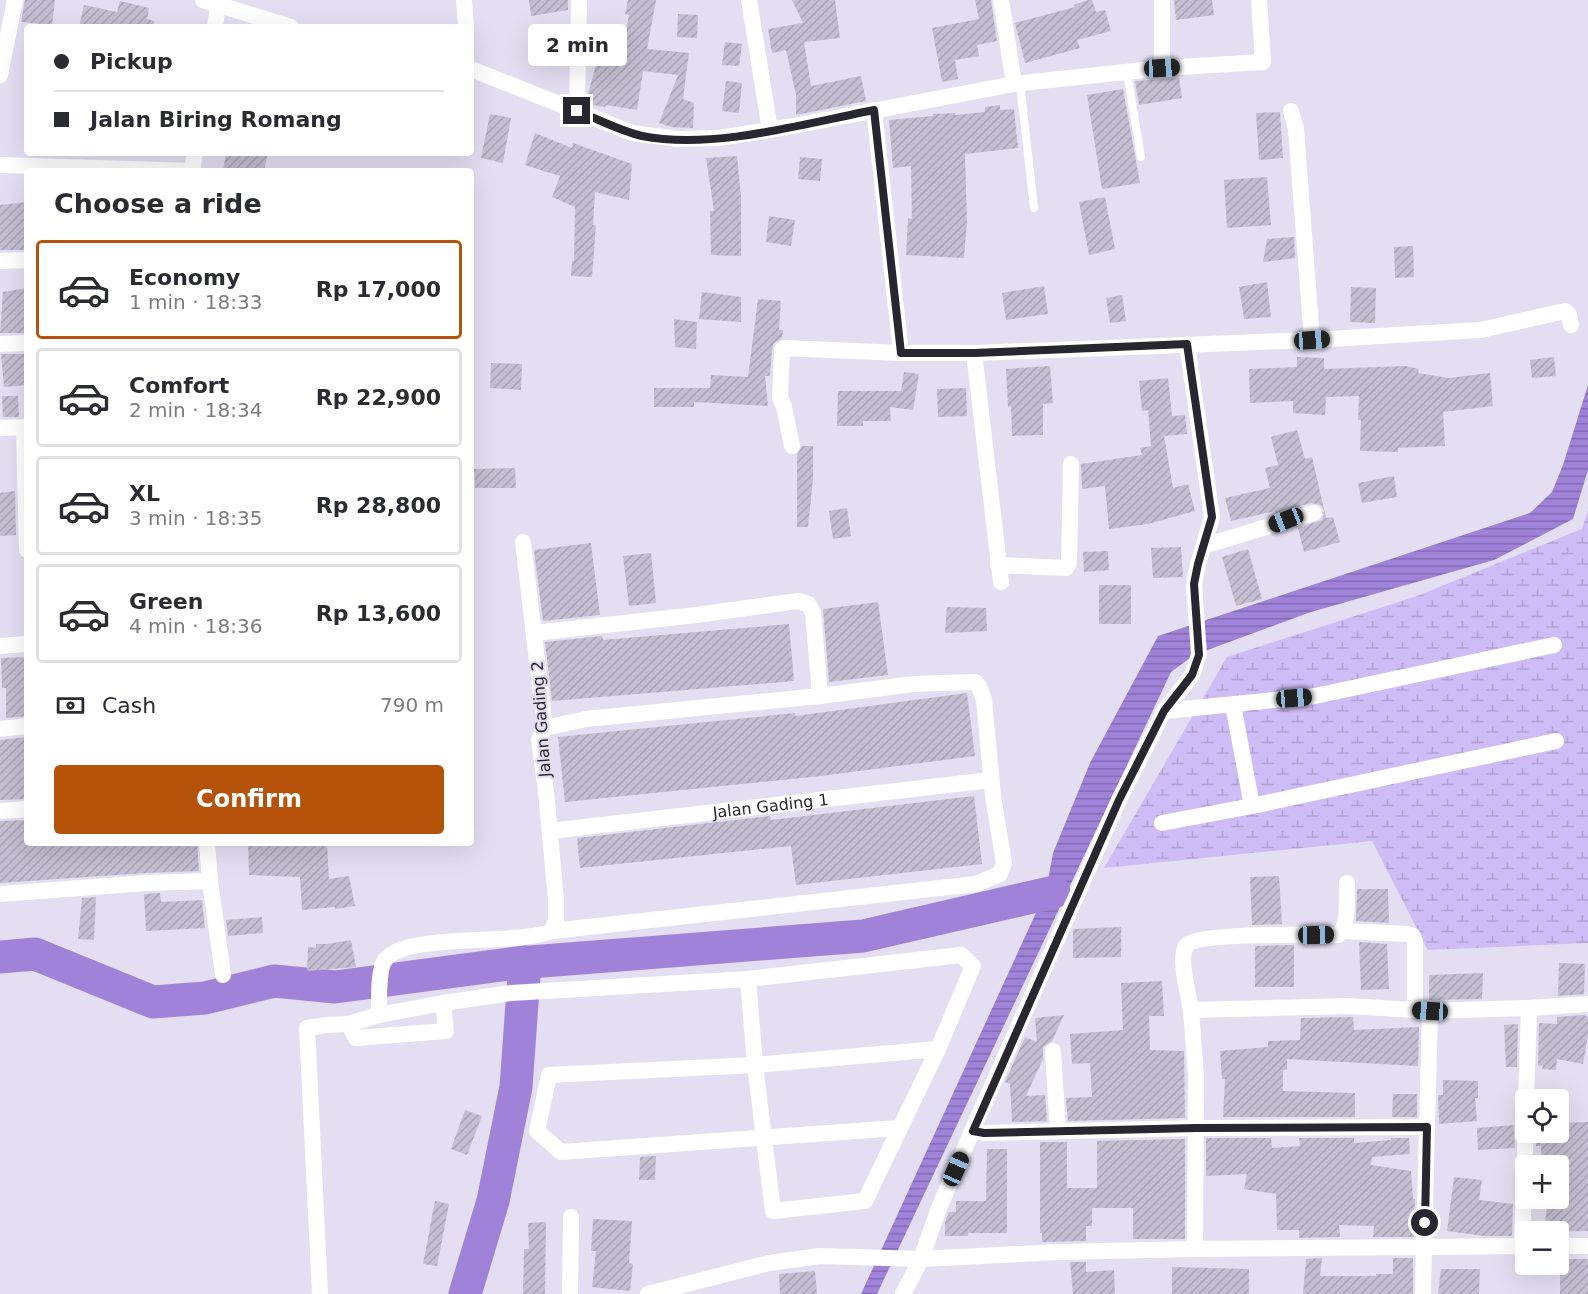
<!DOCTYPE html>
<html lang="en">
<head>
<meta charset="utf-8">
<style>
  :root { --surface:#fff; --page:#f2f2f3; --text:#2b2b33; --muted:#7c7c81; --line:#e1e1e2; --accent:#b45309 }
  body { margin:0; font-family:"DejaVu Sans",sans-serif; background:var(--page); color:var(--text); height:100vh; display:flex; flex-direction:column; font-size:22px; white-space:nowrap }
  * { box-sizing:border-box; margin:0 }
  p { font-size:20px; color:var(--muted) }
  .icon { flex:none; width:33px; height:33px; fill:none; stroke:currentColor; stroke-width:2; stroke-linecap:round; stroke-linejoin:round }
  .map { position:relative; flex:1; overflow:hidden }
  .sheet { position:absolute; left:24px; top:168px; width:450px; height:678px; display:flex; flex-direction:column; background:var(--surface); border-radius:6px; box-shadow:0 6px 24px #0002 }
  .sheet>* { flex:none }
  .banner { position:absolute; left:24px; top:24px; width:450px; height:132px; border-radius:6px; box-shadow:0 6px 24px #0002; display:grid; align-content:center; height:132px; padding:0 30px; background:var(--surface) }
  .controls { position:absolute; left:1515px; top:1089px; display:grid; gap:12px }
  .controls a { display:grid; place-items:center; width:54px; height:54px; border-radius:6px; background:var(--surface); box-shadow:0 6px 24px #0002; font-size:30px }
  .end { position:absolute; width:27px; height:27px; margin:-14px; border:8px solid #28262e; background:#fff; box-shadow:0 0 0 3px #fff }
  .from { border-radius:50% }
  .bubble { position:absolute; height:42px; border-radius:6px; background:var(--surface); box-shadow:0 6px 24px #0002; font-size:20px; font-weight:700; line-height:42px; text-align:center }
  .car { position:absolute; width:18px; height:36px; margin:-18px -9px; border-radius:8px; box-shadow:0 0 4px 2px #0007; background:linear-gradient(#222 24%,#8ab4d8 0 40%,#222 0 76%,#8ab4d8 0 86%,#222 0) }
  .banner b { display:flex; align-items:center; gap:21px; height:57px; font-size:22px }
  .banner b+b { border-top:2px solid var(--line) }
  .banner i { width:15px; height:15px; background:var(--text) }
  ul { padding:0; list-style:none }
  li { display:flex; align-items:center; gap:18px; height:99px; margin:0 12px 9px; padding:0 18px; border:3px solid var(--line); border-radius:6px }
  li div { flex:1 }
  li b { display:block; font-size:22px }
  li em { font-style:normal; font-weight:700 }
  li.on { border-color:var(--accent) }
  li>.icon { width:54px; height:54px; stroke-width:1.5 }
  h2 { padding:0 30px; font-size:27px; line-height:72px }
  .pay { display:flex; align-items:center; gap:15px; height:66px; padding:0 30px; font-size:22px }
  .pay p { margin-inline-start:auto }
  .button { display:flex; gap:12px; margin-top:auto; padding:12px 30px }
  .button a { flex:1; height:69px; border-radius:6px; background:var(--accent); color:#fff; font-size:24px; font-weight:700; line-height:69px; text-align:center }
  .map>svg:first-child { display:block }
  .wetland { fill:url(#wetland-marsh) }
  .water { fill:url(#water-rules) }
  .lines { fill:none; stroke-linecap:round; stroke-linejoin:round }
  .river { stroke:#a083d8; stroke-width:33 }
  .building { fill:url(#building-hatch) }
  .service { stroke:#fff; stroke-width:8 }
  .minor { stroke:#fff; stroke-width:16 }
  .route { stroke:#28262e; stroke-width:8 }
  .labels { text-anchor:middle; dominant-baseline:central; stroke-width:4.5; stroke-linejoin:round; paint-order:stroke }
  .street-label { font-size:16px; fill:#28262e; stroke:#e3def2 }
</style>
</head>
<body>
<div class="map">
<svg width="1588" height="1294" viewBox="0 0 1588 1294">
  <defs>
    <pattern id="wetland-marsh" width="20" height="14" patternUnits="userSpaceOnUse" patternTransform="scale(1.5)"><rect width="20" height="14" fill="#cebcf6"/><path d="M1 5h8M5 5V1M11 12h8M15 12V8" fill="none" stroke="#b1a1d3"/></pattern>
    <pattern id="water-rules" width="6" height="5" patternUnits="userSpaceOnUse" patternTransform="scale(1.5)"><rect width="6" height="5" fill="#a083d8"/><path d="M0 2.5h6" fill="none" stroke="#826bb0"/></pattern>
    <pattern id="building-hatch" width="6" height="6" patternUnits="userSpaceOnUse" patternTransform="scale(1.5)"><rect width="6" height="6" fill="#c3bed1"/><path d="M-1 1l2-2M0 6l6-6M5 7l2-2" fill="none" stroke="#a8a3b4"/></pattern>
  </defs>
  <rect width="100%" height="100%" fill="#e3def2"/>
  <polygon class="wetland" points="1588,510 1588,943 1428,950 1372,841 1104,868 1227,657 1417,596 1582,529"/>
  <polygon class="water" points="1588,385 1588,470 1573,519 1494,560 1311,612 1194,655 1171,672 877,1294 861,1294 1046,891 1053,853 1090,763 1158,636 1530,513 1552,492 1563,465"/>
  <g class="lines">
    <g class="river">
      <polyline points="0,957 35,954 153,1002 205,998 274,981 335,987 517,963 863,936 1054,892"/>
      <polyline points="465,1294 493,1201 516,1087 525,962"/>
    </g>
  </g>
  <g class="building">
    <polygon points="25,0 55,0 52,25 21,22"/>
    <polygon points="529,0 568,0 568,10 531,16"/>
    <polygon points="628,0 656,0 647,49 689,53 683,99 694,103 693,128 671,127 659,123 678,75 643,71 637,110 606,105 605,107 588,104 588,94 600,50 621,56 629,15 625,14"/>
    <polygon points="792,0 835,0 840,38 804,42 811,86 861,76 866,101 796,115 796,95 786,50 772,53 768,29 803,23"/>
    <polygon points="975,0 991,0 997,41 977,45 979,56 955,60 958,79 942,82 932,28 979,19"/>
    <polygon points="1088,0 1092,0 1096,12 1105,10 1111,31 1077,40 1080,48 1025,63 1015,23 1075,7 1074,5"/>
    <polygon points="1174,0 1212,0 1214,15 1176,20"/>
    <polygon points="120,1 149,8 147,19 154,21 154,27 79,27 84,5 117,12"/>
    <polygon points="678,14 698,15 697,38 677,37"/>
    <polygon points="725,42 742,44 739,66 722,65"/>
    <polygon points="1179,78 1182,98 1139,105 1135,81"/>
    <polygon points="726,81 742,83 739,113 722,111"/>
    <polygon points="1123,89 1140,183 1102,189 1087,95"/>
    <polygon points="1000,105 1000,110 1014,109 1018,148 965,154 967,222 964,258 906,255 908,218 912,219 911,166 893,168 889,120 933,116 933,114 955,113 955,115 985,112 985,107"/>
    <polygon points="1280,112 1283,158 1259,160 1256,113"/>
    <polygon points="490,114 511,118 503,163 481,158"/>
    <polygon points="535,133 572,148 573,143 632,164 629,200 595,192 593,225 596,226 592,277 571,276 572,261 574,261 575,207 552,197 560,176 525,165"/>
    <polygon points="226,153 268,153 264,171 223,171"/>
    <polygon points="737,156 741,197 741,256 711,255 710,211 714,211 706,158"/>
    <polygon points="800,157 822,159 820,181 798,179"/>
    <polygon points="1267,177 1271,225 1227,228 1224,180"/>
    <polygon points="1105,197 1115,249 1089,255 1079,202"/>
    <polygon points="27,202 27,250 0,250 0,205"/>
    <polygon points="769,216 795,220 791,246 766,242"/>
    <polygon points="1294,237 1295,258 1263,262 1267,239"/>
    <polygon points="1413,246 1414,277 1395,278 1394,247"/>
    <polygon points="1267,282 1271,317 1244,319 1239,287"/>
    <polygon points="1044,286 1048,314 1006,320 1002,293"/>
    <polygon points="1351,287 1376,288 1375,323 1350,322"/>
    <polygon points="27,288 27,333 0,333 3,292"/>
    <polygon points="702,292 741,297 741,322 699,319"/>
    <polygon points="1122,295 1126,321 1110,323 1106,298"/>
    <polygon points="758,299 781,301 779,330 783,330 782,338 774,343 772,350 770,376 765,376 768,406 694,402 694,407 654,407 654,388 710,388 711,375 748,377"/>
    <polygon points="674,319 697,322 696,349 675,347"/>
    <polygon points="1,354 27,354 27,385 4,387"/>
    <polygon points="1297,357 1324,358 1324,369 1406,366 1419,369 1418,373 1449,378 1490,373 1493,406 1443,412 1445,446 1398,448 1398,452 1360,451 1361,420 1358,420 1359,396 1326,397 1325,415 1293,413 1293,401 1250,403 1249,369 1297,367"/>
    <polygon points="1554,357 1556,376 1532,378 1530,360"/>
    <polygon points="491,363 522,364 521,390 490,388"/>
    <polygon points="1050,366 1053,403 1043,404 1043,435 1012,436 1011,406 1008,407 1006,369"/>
    <polygon points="904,372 919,374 913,410 890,407 891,421 863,421 863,426 837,426 838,391 901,391"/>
    <polygon points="1168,378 1172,416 1185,415 1187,434 1164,436 1173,488 1188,484 1195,511 1148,524 1109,529 1105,486 1082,489 1081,464 1142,455 1140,448 1151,446 1148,410 1142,411 1139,381"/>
    <polygon points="966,388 967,416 938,417 937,389"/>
    <polygon points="2,396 18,396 19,417 3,417"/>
    <polygon points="1297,430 1305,459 1312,457 1326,518 1333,517 1340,542 1304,552 1298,528 1322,520 1324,511 1321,505 1311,503 1275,513 1275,511 1231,521 1225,498 1270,488 1265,468 1278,465 1271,437"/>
    <polygon points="802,446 813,446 813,479 808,527 797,527 797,455"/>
    <polygon points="515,468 516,488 475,488 474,469"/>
    <polygon points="1394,476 1397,497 1362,503 1358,483"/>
    <polygon points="15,491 16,535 0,536 0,493"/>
    <polygon points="847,508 851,536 833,539 829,511"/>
    <polygon points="591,543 600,615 543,621 534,550"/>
    <polygon points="1181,547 1183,577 1153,578 1151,548"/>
    <polygon points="1248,549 1262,599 1236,606 1222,557"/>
    <polygon points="1108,551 1109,570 1084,572 1083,552"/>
    <polygon points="651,553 656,603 629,606 623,556"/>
    <rect x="1099" y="585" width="32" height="39"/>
    <polygon points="878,602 888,675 829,682 823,609"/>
    <polygon points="947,607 986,608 987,631 945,633"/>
    <polygon points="789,624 794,681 552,701 545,642 602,636 603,640"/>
    <polygon points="27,657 27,716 6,718 6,688 2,688 1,658"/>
    <polygon points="967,693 975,756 821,776 565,802 558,737 795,713 795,716"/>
    <polygon points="27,737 27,799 0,800 0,740"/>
    <polygon points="974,796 982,864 796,885 791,846 580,868 577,838 770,816 771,820"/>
    <polygon points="27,820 27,843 197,843 199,871 145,873 0,883 0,821"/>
    <polygon points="248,843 327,843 329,879 349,876 355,906 335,909 335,907 302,910 300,877 249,875"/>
    <polygon points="1279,876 1282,924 1252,925 1250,877"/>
    <polygon points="1357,889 1388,889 1389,923 1356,921"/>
    <polygon points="160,893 161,902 202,900 205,928 146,931 144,894"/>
    <polygon points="96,897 94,940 78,939 82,898"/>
    <polygon points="262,917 263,933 228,936 226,920"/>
    <polygon points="1121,927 1121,957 1073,958 1073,929"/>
    <polygon points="351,940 356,967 307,971 308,947 316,948 316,944 327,944"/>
    <polygon points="1359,942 1387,944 1389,989 1361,990"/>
    <polygon points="1294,945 1294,987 1255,987 1255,946"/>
    <polygon points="1559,963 1585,964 1584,994 1558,996"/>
    <polygon points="1483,973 1482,999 1429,1000 1429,975"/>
    <polygon points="1162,981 1164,1016 1149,1016 1150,1050 1184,1051 1185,1118 1068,1121 1066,1098 1092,1097 1090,1063 1072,1064 1070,1034 1123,1030 1121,983"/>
    <polygon points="1064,1015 1052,1041 1043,1047 1043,1059 1026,1096 1045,1095 1047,1121 1012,1122 1010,1084 1005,1082 1025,1037 1037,1042 1035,1018"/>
    <polygon points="1584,1015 1588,1017 1588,1035 1583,1064 1557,1059 1556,1070 1542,1069 1543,1065 1538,1066 1539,1023 1557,1024 1557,1017"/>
    <polygon points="1353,1017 1354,1030 1419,1027 1418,1066 1287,1059 1287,1070 1283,1070 1283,1091 1355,1093 1355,1117 1223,1117 1225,1079 1222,1079 1220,1051 1268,1047 1268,1041 1300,1040 1301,1018"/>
    <polygon points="1518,1024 1517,1067 1506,1067 1504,1025"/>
    <polygon points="1443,1080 1478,1081 1478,1098 1475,1098 1477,1121 1439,1124 1438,1095 1443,1095"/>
    <polygon points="1393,1094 1417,1094 1417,1117 1392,1117"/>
    <polygon points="465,1110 482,1116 467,1155 451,1149"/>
    <polygon points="1588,1122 1588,1231 1544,1232 1548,1198 1558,1198 1558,1166 1542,1166 1541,1146 1536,1146 1536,1132 1558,1132 1558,1123"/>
    <polygon points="1514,1125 1515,1148 1478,1150 1477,1128"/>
    <polygon points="1206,1138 1271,1138 1272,1148 1300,1146 1299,1138 1354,1138 1354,1143 1391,1140 1391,1138 1409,1138 1410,1154 1372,1157 1371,1165 1411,1171 1413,1199 1415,1199 1414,1237 1373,1237 1374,1226 1339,1225 1340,1237 1299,1238 1299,1230 1277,1230 1276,1194 1244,1189 1247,1174 1206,1176"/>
    <polygon points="1185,1139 1185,1239 1133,1239 1133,1208 1092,1208 1092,1226 1086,1226 1086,1241 1042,1242 1042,1233 1040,1233 1040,1142 1067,1142 1067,1188 1097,1188 1097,1141"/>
    <polygon points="987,1149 1007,1149 1007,1233 968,1233 968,1236 945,1236 945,1222 949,1212 956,1212 956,1201 986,1201"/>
    <polygon points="656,1156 655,1180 639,1180 640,1157"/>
    <polygon points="1454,1177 1482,1180 1479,1200 1513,1204 1512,1236 1485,1236 1447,1231"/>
    <polygon points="435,1201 449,1204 437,1266 423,1264"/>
    <polygon points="593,1219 632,1221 629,1263 633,1264 630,1291 592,1287 596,1251 591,1251"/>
    <polygon points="546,1222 545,1294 523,1294 524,1249 529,1249 528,1223"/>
    <polygon points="1322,1258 1320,1276 1376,1276 1376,1274 1393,1274 1393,1258 1413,1258 1413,1294 1303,1294 1306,1259"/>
    <rect x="1560" y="1259" width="28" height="35"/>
    <polygon points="1070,1262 1086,1262 1086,1272 1114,1270 1115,1294 1073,1294"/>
    <polygon points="1172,1267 1249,1269 1249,1294 1172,1294"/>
    <polygon points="1441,1269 1480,1269 1479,1294 1438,1294"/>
    <polygon points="815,1271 817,1294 780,1294 779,1274"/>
  </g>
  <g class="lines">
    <g class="service">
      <polyline points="1127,72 1141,157"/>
      <polyline points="1020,84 1034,208"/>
    </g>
    <g class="minor">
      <polyline points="203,0 291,27"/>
      <polyline points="464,0 466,27"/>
      <polyline points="749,0 770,130"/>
      <polyline points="1001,0 1014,84"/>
      <polyline points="1162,0 1162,68"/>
      <polyline points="215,27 218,5"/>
      <polyline points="471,69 632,133 678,139 719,138 788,127 1014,84 1162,68 1263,62 1259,0"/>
      <polyline points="0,75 15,0"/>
      <polyline points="874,110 901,353 974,353"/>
      <polyline points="577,111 579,0"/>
      <polyline points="1291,111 1296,129 1312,340"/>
      <polyline points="0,165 194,171"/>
      <polyline points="192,171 195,153"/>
      <polyline points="0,261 27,260"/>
      <polyline points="0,344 27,343"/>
      <polyline points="0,428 27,427"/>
      <polyline points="24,428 27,550"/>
      <polyline points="792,446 784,407 780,397 782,350 784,348 901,353"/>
      <polyline points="523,542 545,728 539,740 546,791 556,900 556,920 552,931"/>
      <path d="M1205,545C1242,536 1277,522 1314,513"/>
      <polyline points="998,565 1066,568 1069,563 1071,464"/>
      <polyline points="1001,582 974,353 1312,340 1481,330 1565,311 1569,315 1571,325"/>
      <polyline points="534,633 696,615 798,601 808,604 813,612 820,696"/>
      <polyline points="0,646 27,644"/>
      <polyline points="1233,705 1252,806"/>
      <polyline points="1164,711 1315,696 1554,645"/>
      <polyline points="0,729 27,726"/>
      <polyline points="0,811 27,809"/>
      <polyline points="1162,823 1252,806 1556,741"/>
      <path id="s1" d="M550,831L991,780"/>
      <polyline points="207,843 210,881 223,975"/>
      <polyline points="0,894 146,883 210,881"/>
      <polyline points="1342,931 1408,934 1413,936 1415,941 1415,1010"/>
      <polyline points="1529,1008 1588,1004"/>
      <path d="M1191,1010C1189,996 1178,958 1186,946C1196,932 1315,935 1338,935C1350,925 1346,898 1347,883"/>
      <polyline points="379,1015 443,1003 511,993 748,979 961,955 973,966 938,1049 865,1201 773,1211 755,1065 748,979"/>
      <polyline points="348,1024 356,1038 446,1031 443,1003"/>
      <polyline points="1053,1051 1058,1131"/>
      <polyline points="1427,1127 1424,1247 1522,1246 1526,1125"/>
      <polyline points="899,1128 561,1152 537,1131 549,1075 755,1065 938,1049"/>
      <polyline points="973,1131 984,1133 1196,1128 1427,1127 1430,1011"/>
      <polyline points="1558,1246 1588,1246"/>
      <polyline points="1195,1249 1424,1247 1423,1294"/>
      <path d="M320,1294L307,1028L327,1025L348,1024L379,1015C379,1003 378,969 385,960C406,932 517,946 552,931L976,884L1000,874L1004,863L993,796L984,700L979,686L975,682L914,684L820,696L586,719L545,728"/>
      <polyline points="570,1294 571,1217"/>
      <polyline points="648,1294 769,1263 820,1256 921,1259 1060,1252 1195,1249 1196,1076 1191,1010 1349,1006 1430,1011 1529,1008 1526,1100"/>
      <polyline points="903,1294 921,1259 939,1208 976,1122 1119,800 1164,711 1192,675 1199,655 1194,584 1198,564 1212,517 1187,344"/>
    </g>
  </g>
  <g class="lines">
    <path class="route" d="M577,111C598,119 620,131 642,136C713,150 803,124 874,110L901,353H974L1187,344L1212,517L1198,564L1194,584L1199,655L1192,675L1164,711L1119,800L973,1131L984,1133L1196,1128L1427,1127L1425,1223"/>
  </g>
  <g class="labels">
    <g class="street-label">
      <text transform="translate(541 719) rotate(-94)">Jalan Gading 2</text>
      <text stroke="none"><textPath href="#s1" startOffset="222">Jalan Gading 1</textPath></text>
    </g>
  </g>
</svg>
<div class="controls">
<a><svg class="icon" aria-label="locate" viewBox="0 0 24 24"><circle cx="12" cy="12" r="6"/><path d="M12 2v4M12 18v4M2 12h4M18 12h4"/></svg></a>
<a>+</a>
<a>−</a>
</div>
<i class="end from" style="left:1425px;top:1223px"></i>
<i class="end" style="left:577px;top:111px"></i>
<div class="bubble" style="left:528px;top:24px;width:99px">2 min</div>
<i class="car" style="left:1162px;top:68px;rotate:87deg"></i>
<i class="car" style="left:1312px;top:340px;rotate:86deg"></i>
<i class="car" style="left:1286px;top:520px;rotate:249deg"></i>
<i class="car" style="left:1294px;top:698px;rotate:85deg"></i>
<i class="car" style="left:1316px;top:935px;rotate:89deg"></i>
<i class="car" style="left:1430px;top:1011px;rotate:273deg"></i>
<i class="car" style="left:956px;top:1169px;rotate:24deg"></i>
<div class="banner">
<b><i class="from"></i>Pickup</b>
<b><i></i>Jalan Biring Romang</b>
</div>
<section class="sheet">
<h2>Choose a ride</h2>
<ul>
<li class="on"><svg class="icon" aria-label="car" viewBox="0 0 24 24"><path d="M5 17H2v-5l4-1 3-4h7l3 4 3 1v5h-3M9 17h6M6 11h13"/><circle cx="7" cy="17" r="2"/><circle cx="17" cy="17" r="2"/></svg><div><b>Economy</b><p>1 min · 18:33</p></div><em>Rp 17,000</em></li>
<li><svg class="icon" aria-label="car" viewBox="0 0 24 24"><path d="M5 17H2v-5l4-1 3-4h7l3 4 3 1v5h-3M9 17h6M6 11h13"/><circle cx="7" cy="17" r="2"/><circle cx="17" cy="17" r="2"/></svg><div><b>Comfort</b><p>2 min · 18:34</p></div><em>Rp 22,900</em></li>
<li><svg class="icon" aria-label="car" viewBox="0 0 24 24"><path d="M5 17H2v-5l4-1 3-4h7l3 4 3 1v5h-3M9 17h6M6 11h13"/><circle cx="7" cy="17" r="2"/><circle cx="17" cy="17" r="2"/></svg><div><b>XL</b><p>3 min · 18:35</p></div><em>Rp 28,800</em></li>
<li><svg class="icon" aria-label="car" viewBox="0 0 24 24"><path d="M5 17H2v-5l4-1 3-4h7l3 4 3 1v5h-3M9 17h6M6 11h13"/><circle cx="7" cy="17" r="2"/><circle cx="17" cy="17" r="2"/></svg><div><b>Green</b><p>4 min · 18:36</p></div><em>Rp 13,600</em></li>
</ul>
<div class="pay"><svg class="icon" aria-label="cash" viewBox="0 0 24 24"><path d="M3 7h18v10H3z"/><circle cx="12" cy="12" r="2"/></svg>Cash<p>790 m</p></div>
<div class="button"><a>Confirm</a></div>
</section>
</div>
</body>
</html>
